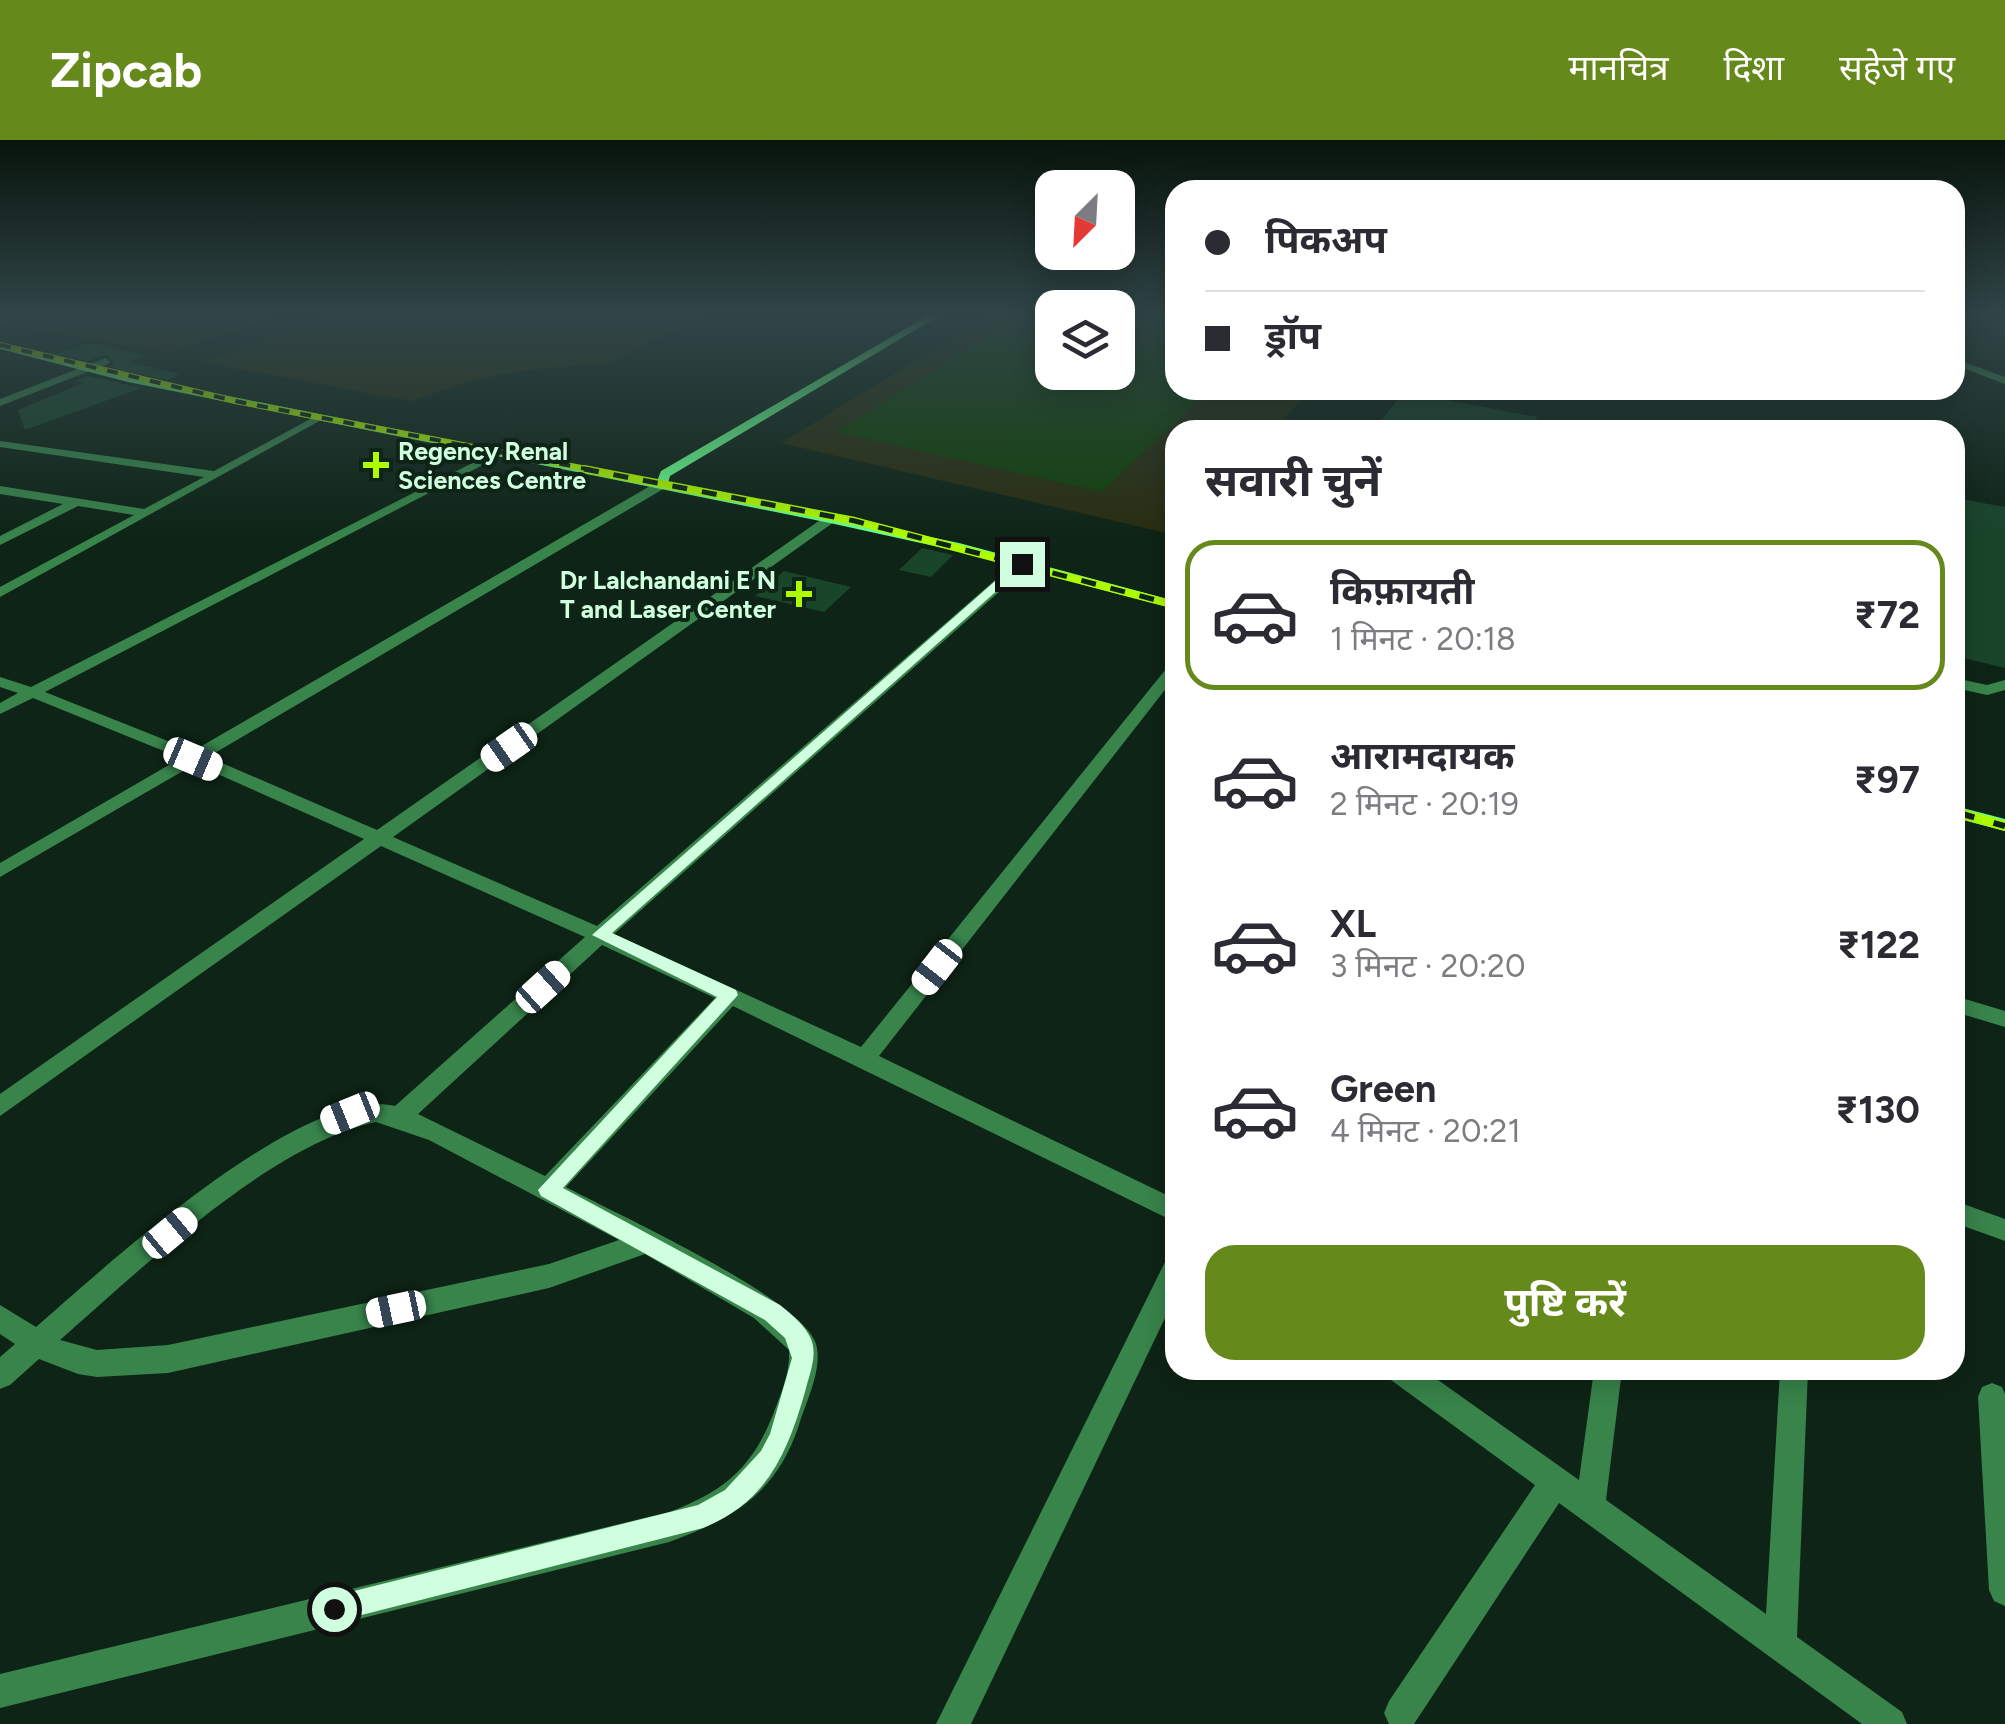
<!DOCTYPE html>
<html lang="hi">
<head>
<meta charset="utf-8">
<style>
  :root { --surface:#fff; --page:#f7f7f7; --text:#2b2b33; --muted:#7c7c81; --line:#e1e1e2; --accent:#66891c }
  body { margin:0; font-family:Figtree,"Noto Sans Devanagari",sans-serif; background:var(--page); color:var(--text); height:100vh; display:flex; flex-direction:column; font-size:38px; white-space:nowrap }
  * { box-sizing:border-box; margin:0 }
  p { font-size:32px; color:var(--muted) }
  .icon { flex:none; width:55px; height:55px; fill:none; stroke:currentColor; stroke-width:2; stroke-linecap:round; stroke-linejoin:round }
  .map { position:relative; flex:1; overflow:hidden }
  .sheet { position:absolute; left:1165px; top:280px; width:800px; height:960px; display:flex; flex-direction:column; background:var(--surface); border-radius:30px; box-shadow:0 5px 25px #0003 }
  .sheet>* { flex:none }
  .guide { position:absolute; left:1165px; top:40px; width:800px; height:220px; border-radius:30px; box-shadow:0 5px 25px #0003; display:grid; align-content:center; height:220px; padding:0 40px; background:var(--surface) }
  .needle { width:65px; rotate:204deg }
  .fabs { position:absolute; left:1035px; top:30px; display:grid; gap:20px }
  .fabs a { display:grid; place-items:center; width:100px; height:100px; border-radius:20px; background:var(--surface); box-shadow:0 5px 25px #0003; font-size:50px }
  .end { position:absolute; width:45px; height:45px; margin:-22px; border:12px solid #d0ffe0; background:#111; box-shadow:0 0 0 5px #111 }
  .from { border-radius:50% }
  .car { position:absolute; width:30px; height:60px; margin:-30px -15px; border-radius:12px; box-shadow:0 0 8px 2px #0007; background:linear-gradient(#fff 24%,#345 0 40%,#fff 0 76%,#345 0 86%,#fff 0) }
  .guide b { display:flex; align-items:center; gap:35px; height:95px; font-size:38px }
  .guide b+b { border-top:2px solid var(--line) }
  .guide i { width:25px; height:25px; background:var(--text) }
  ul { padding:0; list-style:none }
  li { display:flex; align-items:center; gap:30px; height:150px; margin:0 20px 15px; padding:0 20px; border:5px solid transparent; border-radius:30px }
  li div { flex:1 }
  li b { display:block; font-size:38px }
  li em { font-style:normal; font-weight:700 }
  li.active { border-color:var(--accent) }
  li>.icon { width:90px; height:90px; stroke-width:1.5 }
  h2 { padding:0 40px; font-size:45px; line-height:120px }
  .action { display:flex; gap:20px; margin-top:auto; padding:20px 40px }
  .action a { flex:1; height:115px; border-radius:30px; background:var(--accent); color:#fff; font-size:40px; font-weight:700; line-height:115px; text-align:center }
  header { display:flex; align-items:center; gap:60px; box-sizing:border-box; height:140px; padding:0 50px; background:var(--accent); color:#fff }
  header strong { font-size:48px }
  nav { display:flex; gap:55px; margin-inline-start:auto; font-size:35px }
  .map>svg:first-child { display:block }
  .green { fill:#292e11 }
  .water { fill:#124209 }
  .building { fill:#19452b }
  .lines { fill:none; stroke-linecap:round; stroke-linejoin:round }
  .street { fill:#38844b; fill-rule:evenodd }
  .secondary { fill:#67ff8b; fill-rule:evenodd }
  .rail-far2-casing { stroke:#aefb00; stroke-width:6 }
  .rail-far1-casing { stroke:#aefb00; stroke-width:8 }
  .rail-casing { stroke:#aefb00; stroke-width:10 }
  .rail-far2 { stroke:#0e2416; stroke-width:4; stroke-dasharray:11; stroke-linecap:butt }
  .rail-far1 { stroke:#0e2416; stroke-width:5; stroke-dasharray:15; stroke-linecap:butt }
  .rail { stroke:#0e2416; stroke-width:6; stroke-dasharray:20; stroke-linecap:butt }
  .route { fill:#d0ffe0 }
  .poi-dot { fill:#aefb00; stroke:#0e2416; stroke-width:4 }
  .labels { text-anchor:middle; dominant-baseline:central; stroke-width:8; stroke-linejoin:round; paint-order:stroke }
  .far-poi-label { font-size:25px; font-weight:bold; fill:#d0ffe0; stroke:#0e2416; text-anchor:start }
</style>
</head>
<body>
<header>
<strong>Zipcab</strong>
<nav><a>मानचित्र</a><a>दिशा</a><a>सहेजे गए</a></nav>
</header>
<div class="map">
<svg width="2005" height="1584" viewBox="0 0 2005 1584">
  <rect width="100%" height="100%" fill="#0e2416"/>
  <g class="green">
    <polygon points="0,174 282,174 170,213 0,183"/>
    <polygon points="336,174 709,174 607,223 526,230 473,240 411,261 203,222"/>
    <polygon points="992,174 1052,174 1052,232 1118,232 1118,174 1175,174 1175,250 1310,250 1275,290 1175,290 1175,395 781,303"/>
  </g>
  <polygon class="water" points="1022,174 1052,174 1052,232 1118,232 1118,174 1175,174 1175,250 1209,250 1102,352 836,292"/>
  <g class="building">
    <polygon points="91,203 145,216 128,222 180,234 166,240 109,227 114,224 107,214 87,221 56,214"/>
    <polygon points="88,236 141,248 25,290 18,270 83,243 75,241"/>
    <polygon points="1404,252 1537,277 1536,290 1373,290"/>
    <polygon points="1955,358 2005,367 2005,528 1955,516"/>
    <polygon points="922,408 953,415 931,437 899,430"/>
    <polygon points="784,431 851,447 824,472 755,456"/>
  </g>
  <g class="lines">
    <g class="street">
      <polygon points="106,218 110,223 0,266 0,259"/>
      <polygon points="1955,219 2005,237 2005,244 1955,225"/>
      <polygon points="314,277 323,279 0,457 0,447 134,375 78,366 0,405 0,396 63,364 0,354 0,346 144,369 204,337 0,307 0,301 214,331"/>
      <path d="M496,311L506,313L45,552L193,611L657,342H665V348L208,617L377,690L826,376H834V382L393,697L597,786L1017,421H1027V427L614,794L861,907L1170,524L1175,522V537L879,916L1175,1059V1082L733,866L566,1047C614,1073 802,1158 816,1204C823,1229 806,1261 799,1285C776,1354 734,1378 669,1402L0,1568V1534L669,1372C729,1350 756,1323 777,1264C784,1246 790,1229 789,1210L754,1178L645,1114L549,1148L168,1233L97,1237L78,1234L39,1219L10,1245L0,1249V1217L15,1204L0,1194V1165L36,1187C105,1127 303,945 395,966L585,797L381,706L0,976V954L364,699L195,624L0,737V723L181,618L33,558L0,574V563L18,553L0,547V537L31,547ZM602,805L715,858L545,1036L418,974ZM376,982L429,1000L619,1100L549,1124L168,1205L97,1210L60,1200C141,1129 271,1004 376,982Z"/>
      <polygon points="1955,538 1987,545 2005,540 2005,550 1987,555 1955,548"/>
      <polygon points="1955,856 2005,871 2005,887 1955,872"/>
      <polygon points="1955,1061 2005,1079 2005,1101 1955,1083"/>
      <polygon points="1175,1117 1175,1157 971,1584 936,1584 1166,1120"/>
      <polygon points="1387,1230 1424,1230 1579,1340 1594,1230 1622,1230 1606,1360 1766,1474 1780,1230 1808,1230 1797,1497 1902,1572 1907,1584 1862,1584 1559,1363 1414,1584 1389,1584 1384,1573 1389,1561 1535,1345 1391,1240"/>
      <polygon points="1992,1243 2002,1247 2005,1254 2005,1466 1994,1461 1989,1450 1978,1257 1982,1247"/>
    </g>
    <g class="secondary">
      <polygon points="931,174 942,174 670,336 668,343 959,403 1175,461 1175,469 957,411 830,383 128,242 0,209 0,203 128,236 657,341 661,331"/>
      <polygon points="1955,666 2005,679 2005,691 1955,678"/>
    </g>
    <defs>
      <polyline id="rail-far2" points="0,205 235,261 597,331"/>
      <polyline id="rail-far1" points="584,329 855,381 1175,465"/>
      <polyline id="rail" points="1955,672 2005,686"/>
    </defs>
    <use href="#rail-far2" class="rail-far2-casing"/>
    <use href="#rail-far1" class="rail-far1-casing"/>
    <use href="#rail" class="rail-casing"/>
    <use href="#rail-far2" class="rail-far2"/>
    <use href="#rail-far1" class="rail-far1"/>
    <use href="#rail" class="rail"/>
  </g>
  <linearGradient id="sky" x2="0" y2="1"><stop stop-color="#08140c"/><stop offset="0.44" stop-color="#304547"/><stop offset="1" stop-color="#304547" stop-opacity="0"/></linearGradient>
  <rect width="2005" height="396" fill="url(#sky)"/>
  <path class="route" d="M1018,421L1027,424L612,793L736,850L738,855L563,1048L780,1165C792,1175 805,1185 811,1199C818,1216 809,1235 805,1252C787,1314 767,1362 703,1388L334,1482L325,1478L322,1469L325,1460L334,1456L698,1365L725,1350L761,1311L770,1294L792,1218L785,1198L765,1180L541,1056L538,1050L717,857L592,795Z"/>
  <g class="poi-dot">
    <path d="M371 310h10v10h10v10h-10v10h-10v-10h-10v-10h10z"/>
    <path d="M794 439h10v10h10v10h-10v10h-10v-10h-10v-10h10z"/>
  </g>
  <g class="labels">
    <g class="far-poi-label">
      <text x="398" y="311">Regency Renal<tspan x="398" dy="29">Sciences Centre</tspan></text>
      <text x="776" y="440" text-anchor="end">Dr Lalchandani E N<tspan x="776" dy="29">T and Laser Center</tspan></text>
    </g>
  </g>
</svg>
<div class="fabs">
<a><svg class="needle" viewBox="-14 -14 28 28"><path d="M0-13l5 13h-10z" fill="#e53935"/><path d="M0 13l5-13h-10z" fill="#7c7c81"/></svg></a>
<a><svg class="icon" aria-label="layers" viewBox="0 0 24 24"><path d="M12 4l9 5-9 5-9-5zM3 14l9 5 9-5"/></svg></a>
</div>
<i class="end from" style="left:334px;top:1469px"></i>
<i class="end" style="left:1022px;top:424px"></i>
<i class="car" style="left:509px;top:607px;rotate:235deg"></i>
<i class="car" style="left:193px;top:619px;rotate:113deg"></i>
<i class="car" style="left:937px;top:827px;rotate:218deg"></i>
<i class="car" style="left:543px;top:847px;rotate:48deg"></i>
<i class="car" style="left:350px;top:973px;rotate:248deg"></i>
<i class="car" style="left:170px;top:1093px;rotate:50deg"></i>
<i class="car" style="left:396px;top:1169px;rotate:258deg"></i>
<div class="guide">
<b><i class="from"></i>पिकअप</b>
<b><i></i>ड्रॉप</b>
</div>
<section class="sheet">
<h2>सवारी चुनें</h2>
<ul>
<li class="active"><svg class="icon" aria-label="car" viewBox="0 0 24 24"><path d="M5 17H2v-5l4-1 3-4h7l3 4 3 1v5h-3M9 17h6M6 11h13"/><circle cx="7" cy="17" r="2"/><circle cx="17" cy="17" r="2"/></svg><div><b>किफ़ायती</b><p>1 मिनट · 20:18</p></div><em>₹72</em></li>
<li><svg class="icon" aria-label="car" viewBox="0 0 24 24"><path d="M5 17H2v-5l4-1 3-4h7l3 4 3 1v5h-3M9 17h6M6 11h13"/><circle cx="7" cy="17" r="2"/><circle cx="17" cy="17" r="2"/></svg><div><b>आरामदायक</b><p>2 मिनट · 20:19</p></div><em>₹97</em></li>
<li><svg class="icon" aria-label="car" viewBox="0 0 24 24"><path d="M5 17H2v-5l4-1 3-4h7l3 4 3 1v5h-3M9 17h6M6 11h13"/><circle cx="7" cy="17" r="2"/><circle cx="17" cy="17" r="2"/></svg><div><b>XL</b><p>3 मिनट · 20:20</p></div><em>₹122</em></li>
<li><svg class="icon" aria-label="car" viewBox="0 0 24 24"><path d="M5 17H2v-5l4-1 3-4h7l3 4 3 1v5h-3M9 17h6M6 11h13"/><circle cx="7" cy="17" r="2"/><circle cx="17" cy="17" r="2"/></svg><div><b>Green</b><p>4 मिनट · 20:21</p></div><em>₹130</em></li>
</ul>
<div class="action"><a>पुष्टि करें</a></div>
</section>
</div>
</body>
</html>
